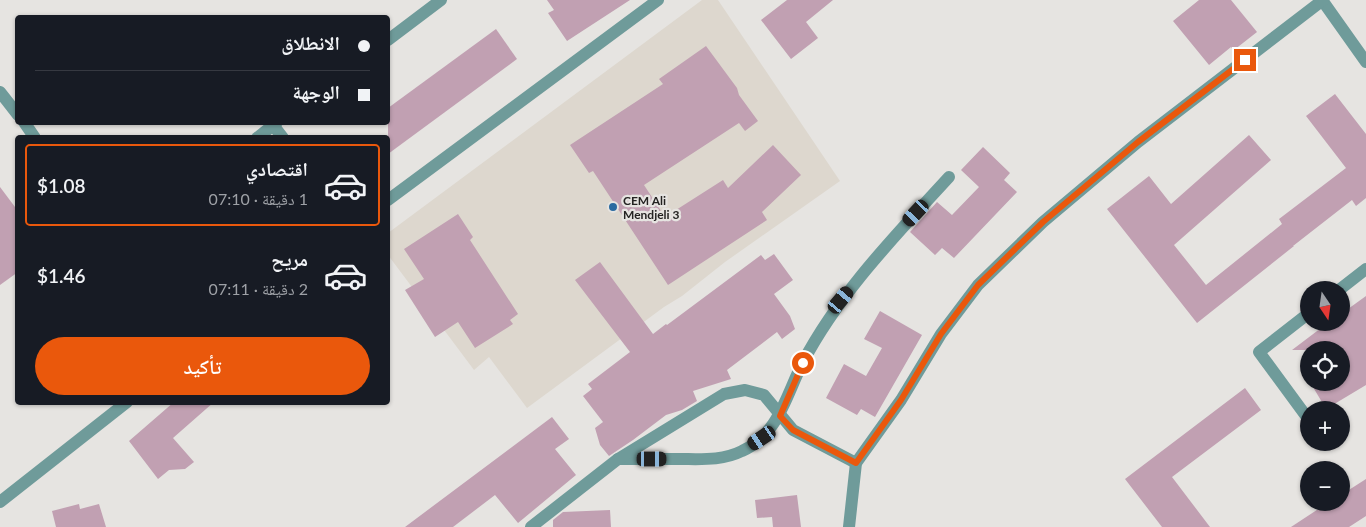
<!DOCTYPE html>
<html lang="ar">
<head>
<meta charset="utf-8">
<style>
  :root { --surface:#171b24; --page:#242831; --text:#f1f3f6; --muted:#9ea1a6; --line:#363941; --accent:#ea580c }
  body { margin:0; font-family:Lato,"Noto Naskh Arabic",sans-serif; background:var(--page); color:var(--text); direction:rtl; height:100vh; display:flex; flex-direction:column; font-size:19px; white-space:nowrap }
  * { box-sizing:border-box; margin:0 }
  p { font-size:16px; color:var(--muted) }
  .icon { flex:none; width:28px; height:28px; fill:none; stroke:currentColor; stroke-width:2; stroke-linecap:round; stroke-linejoin:round }
  .map { position:relative; flex:1; overflow:hidden; direction:ltr }
  .panel { position:absolute; left:15px; top:135px; width:375px; height:270px; display:flex; flex-direction:column; background:var(--surface); border-radius:5px; box-shadow:0 1px 4px #0004; direction:rtl }
  .panel>* { flex:none }
  .top-card { position:absolute; left:15px; top:15px; width:375px; height:110px; border-radius:5px; box-shadow:0 1px 4px #0004; direction:rtl; display:grid; align-content:center; height:110px; padding:0 20px; background:var(--surface) }
  .needle { width:32px; rotate:167deg }
  .tools { position:absolute; left:1300px; top:281px; display:grid; gap:10px }
  .tools a { display:grid; place-items:center; width:50px; height:50px; border-radius:50%; background:var(--surface); box-shadow:0 1px 4px #0004; font-size:25px }
  .end { position:absolute; width:22px; height:22px; margin:-11px; border:6px solid #ea580c; background:#fff; box-shadow:0 0 0 2px #fff }
  .from { border-radius:50% }
  .car { position:absolute; width:15px; height:30px; margin:-15px -8px; border-radius:6px; box-shadow:0 0 4px 1px #0007; background:linear-gradient(#222 24%,#8ab4d8 0 40%,#222 0 76%,#8ab4d8 0 86%,#222 0) }
  .top-card b { display:flex; align-items:center; gap:18px; height:48px; font-size:19px }
  .top-card b+b { border-top:1px solid var(--line) }
  .top-card i { width:12px; height:12px; background:var(--text) }
  ul { padding:9px 0 0; list-style:none }
  li { display:flex; align-items:center; gap:15px; height:82px; margin:0 10px 8px; padding:0 10px; border:2px solid transparent; border-radius:5px }
  li div { flex:1 }
  li b { display:block; font-size:19px }
  li em { font-style:normal; font-weight:600 }
  li.on { border-color:var(--accent) }
  li>.icon { width:45px; height:45px; stroke-width:1.5 }
  .action { display:flex; gap:10px; margin-top:auto; padding:10px 20px }
  .action a { flex:1; height:58px; border-radius:30px; background:var(--accent); color:#fff; font-size:20px; font-weight:600; line-height:58px; text-align:center }
  .map>svg:first-child { display:block }
  .built { fill:#ddd7ce }
  .building { fill:#c1a0b2 }
  .lines { fill:none; stroke-linecap:round; stroke-linejoin:round }
  .minor { stroke:#6f9b9a; stroke-width:12 }
  .route { stroke:#ea580c; stroke-width:6 }
  .poi-dot { fill:#2a6aa0; stroke:#e6e4e1; stroke-width:2 }
  .labels { text-anchor:middle; dominant-baseline:central; stroke-width:4.5; stroke-linejoin:round; paint-order:stroke }
  .poi-label { font-size:12px; font-weight:bold; fill:#242322; stroke:#e6e4e1; text-anchor:start }
</style>
</head>
<body>
<div class="map">
<svg width="1366" height="527" viewBox="0 0 1366 527">
  <rect width="100%" height="100%" fill="#e6e4e1"/>
  <polygon class="built" points="702,0 718,0 840,181 725,262 682,296 664,307 527,408 489,357 474,370 388,255 388,233"/>
  <g class="building">
    <polygon points="547,0 630,0 567,41 548,13 554,10"/>
    <polygon points="787,0 833,0 806,22 818,38 791,59 761,20"/>
    <polygon points="1199,0 1231,0 1257,32 1234,50 1231,47 1209,65 1173,21"/>
    <polygon points="496,29 517,59 388,154 388,108"/>
    <polygon points="706,46 737,88 739,95 758,121 745,131 739,123 644,185 665,217 723,180 728,188 773,145 801,175 762,212 767,220 668,285 593,171 589,173 570,145 663,84 659,79"/>
    <polygon points="1335,94 1366,134 1366,198 1356,206 1352,200 1293,246 1294,246 1197,323 1107,209 1149,176 1171,204 1249,135 1271,160 1174,245 1206,285 1282,224 1279,219 1346,168 1306,116"/>
    <polygon points="983,147 1010,173 1004,180 1017,192 954,258 942,248 935,255 910,232 937,202 952,215 979,187 961,170"/>
    <polygon points="0,187 18,211 18,272 0,285"/>
    <polygon points="458,214 473,237 470,240 518,314 510,320 513,324 475,348 458,322 435,337 405,290 424,279 404,249"/>
    <polygon points="774,254 793,280 774,294 790,316 795,329 782,339 777,332 727,370 731,379 693,391 697,401 682,410 666,415 633,440 609,456 600,445 595,428 603,422 583,396 592,389 588,384 630,352 575,280 600,262 653,334 666,324 667,325 761,255 765,260"/>
    <polygon points="1366,296 1366,385 1326,409 1310,382 1341,382 1341,350 1292,350 1329,322 1341,322 1341,314"/>
    <polygon points="880,311 922,335 875,417 861,409 857,415 826,398 844,364 866,376 882,348 864,339"/>
    <polygon points="1245,388 1261,410 1172,477 1210,527 1162,527 1125,479"/>
    <polygon points="174,402 214,402 173,438 194,462 185,469 169,470 158,479 129,441"/>
    <polygon points="552,417 569,439 555,449 576,475 518,523 495,495 453,527 405,527"/>
    <polygon points="1366,479 1366,516 1349,527 1291,527 1329,502 1341,502 1341,495"/>
    <polygon points="797,495 801,527 773,527 772,517 757,518 755,500"/>
    <polygon points="79,504 80,509 99,504 106,527 56,527 52,511"/>
    <polygon points="610,510 611,527 553,527 553,520 563,512"/>
  </g>
  <g class="lines">
    <g class="minor">
      <polyline points="1322,0 1366,62"/>
      <polyline points="388,40 441,0"/>
      <polyline points="0,92 18,115"/>
      <polyline points="24,122 35,138"/>
      <polyline points="273,125 283,138"/>
      <polyline points="257,138 277,122"/>
      <polyline points="388,200 658,0"/>
      <polyline points="1339,290 1366,269"/>
      <polyline points="1309,313 1259,352 1309,420"/>
      <path d="M618,459C638,459 658,459 679,459C701,459 722,461 742,451C779,434 786,395 803,362C840,292 896,235 949,177"/>
      <polyline points="0,502 127,402"/>
      <polyline points="531,527 618,459 724,394 745,390 764,395 793,430 856,463"/>
      <polyline points="849,527 856,463 901,400 941,334 978,285 1043,222 1138,142 1323,0"/>
    </g>
  </g>
  <g class="lines">
    <polyline class="route" points="803,363 780,416 793,430 856,463 901,400 941,334 978,285 1043,222 1138,142 1245,60"/>
  </g>
  <circle class="poi-dot" cx="613" cy="207" r="5"/>
  <g class="labels">
    <g class="poi-label">
      <text x="623" y="200">CEM Ali<tspan x="623" dy="14">Mendjeli 3</tspan></text>
    </g>
  </g>
</svg>
<div class="tools">
<a><svg class="needle" viewBox="-14 -14 28 28"><path d="M0-13l5 13h-10z" fill="#e53935"/><path d="M0 13l5-13h-10z" fill="#9ea1a6"/></svg></a>
<a><svg class="icon" aria-label="locate" viewBox="0 0 24 24"><circle cx="12" cy="12" r="6"/><path d="M12 2v4M12 18v4M2 12h4M18 12h4"/></svg></a>
<a>+</a>
<a>−</a>
</div>
<i class="end from" style="left:803px;top:363px"></i>
<i class="end" style="left:1245px;top:60px"></i>
<i class="car" style="left:916px;top:213px;rotate:223deg"></i>
<i class="car" style="left:841px;top:300px;rotate:40deg"></i>
<i class="car" style="left:762px;top:438px;rotate:236deg"></i>
<i class="car" style="left:652px;top:459px;rotate:90deg"></i>
<div class="top-card">
<b><i class="from"></i>الانطلاق</b>
<b><i></i>الوجهة</b>
</div>
<section class="panel">
<ul>
<li class="on"><svg class="icon" aria-label="car" viewBox="0 0 24 24"><path d="M5 17H2v-5l4-1 3-4h7l3 4 3 1v5h-3M9 17h6M6 11h13"/><circle cx="7" cy="17" r="2"/><circle cx="17" cy="17" r="2"/></svg><div><b>اقتصادي</b><p>1 دقيقة · 07:10</p></div><em>$1.08</em></li>
<li><svg class="icon" aria-label="car" viewBox="0 0 24 24"><path d="M5 17H2v-5l4-1 3-4h7l3 4 3 1v5h-3M9 17h6M6 11h13"/><circle cx="7" cy="17" r="2"/><circle cx="17" cy="17" r="2"/></svg><div><b>مريح</b><p>2 دقيقة · 07:11</p></div><em>$1.46</em></li>
</ul>
<div class="action"><a>تأكيد</a></div>
</section>
</div>
</body>
</html>
